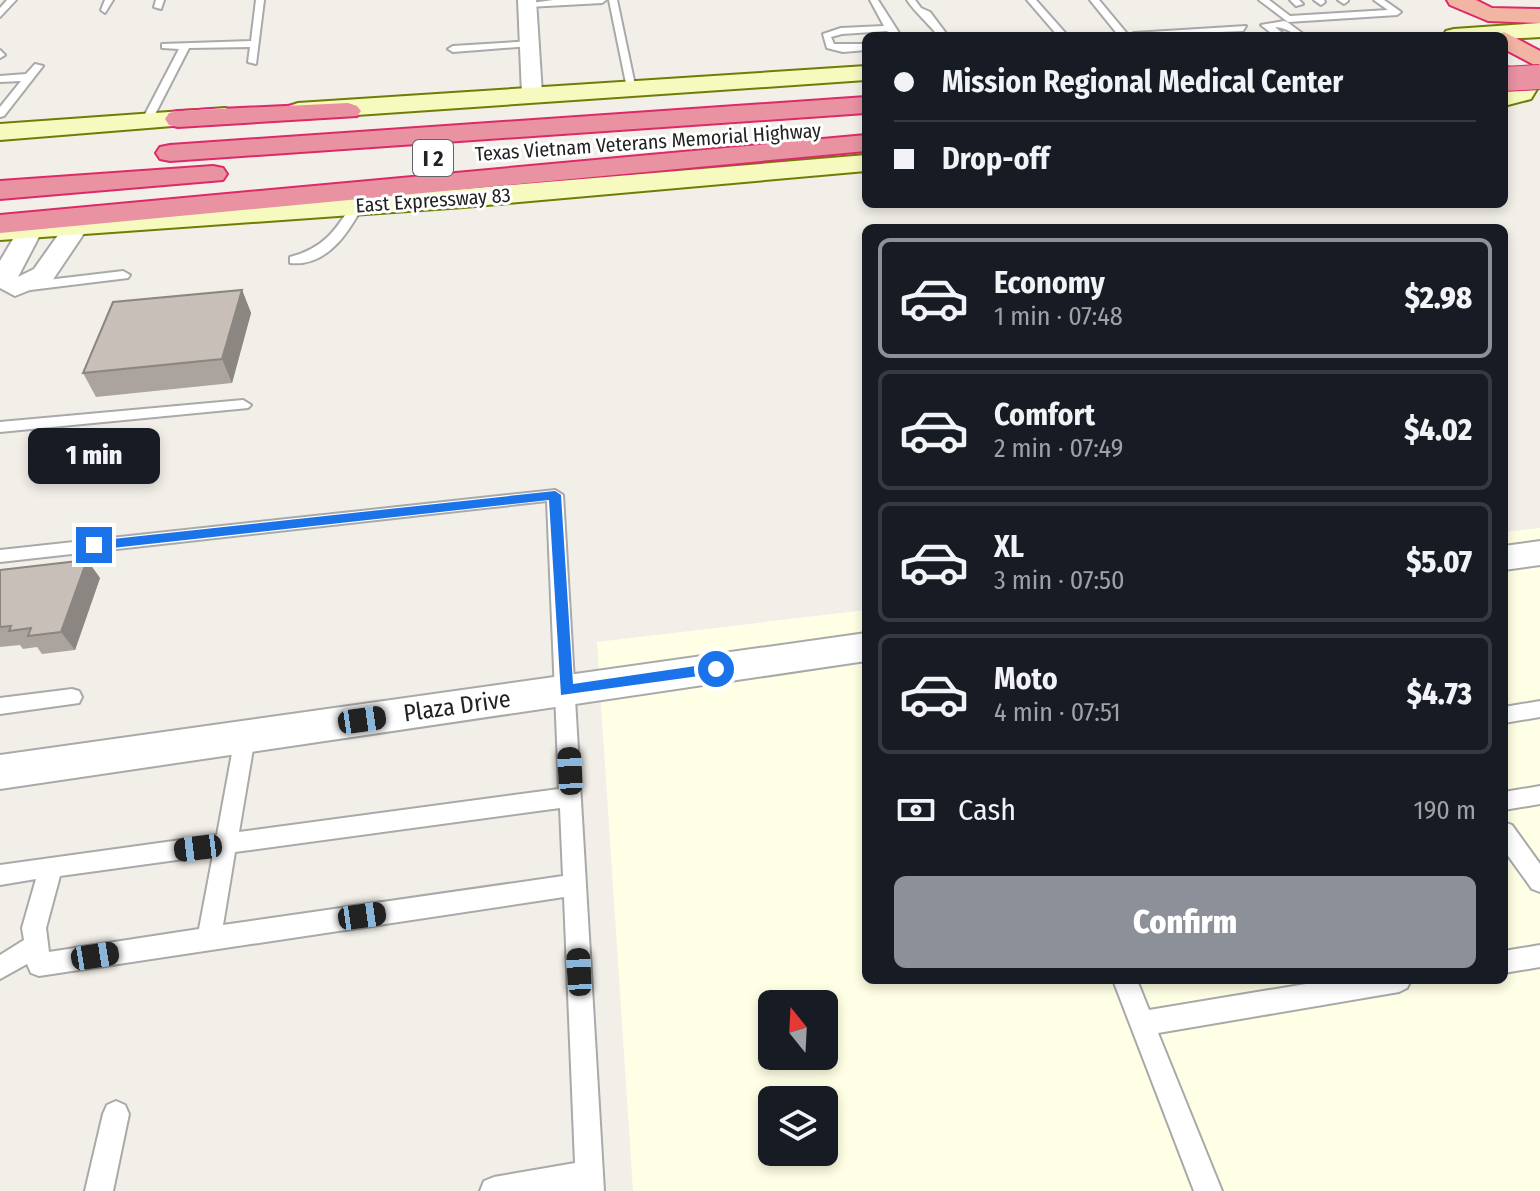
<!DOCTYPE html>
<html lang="en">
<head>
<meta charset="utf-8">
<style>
  :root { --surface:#171b24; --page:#20242c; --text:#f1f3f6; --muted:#9ea1a6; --line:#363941; --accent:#8c9099 }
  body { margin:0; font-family:"Fira Sans Condensed",sans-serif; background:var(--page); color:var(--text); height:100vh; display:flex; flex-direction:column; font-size:30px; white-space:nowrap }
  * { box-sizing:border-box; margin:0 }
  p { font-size:26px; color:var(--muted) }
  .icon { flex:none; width:44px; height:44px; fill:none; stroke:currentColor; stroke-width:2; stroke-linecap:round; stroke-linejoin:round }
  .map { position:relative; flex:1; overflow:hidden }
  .panel { position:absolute; left:862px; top:224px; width:646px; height:760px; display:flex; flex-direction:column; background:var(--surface); border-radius:12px; box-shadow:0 4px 12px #0003 }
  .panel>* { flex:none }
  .hud { position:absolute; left:862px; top:32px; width:646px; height:176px; border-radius:12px; box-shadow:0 4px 12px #0003; display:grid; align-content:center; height:176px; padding:0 32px; background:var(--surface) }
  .needle { width:52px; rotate:342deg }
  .tools { position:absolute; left:758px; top:990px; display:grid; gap:16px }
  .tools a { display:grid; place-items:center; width:80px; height:80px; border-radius:12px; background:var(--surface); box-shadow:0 4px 12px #0003; font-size:40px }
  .end { position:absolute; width:36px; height:36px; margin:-18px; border:10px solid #1a73e8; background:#fff; box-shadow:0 0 0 4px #fff }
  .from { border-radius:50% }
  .bubble { position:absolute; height:56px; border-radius:12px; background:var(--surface); box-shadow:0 4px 12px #0003; font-size:26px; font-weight:800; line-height:56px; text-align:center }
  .car { position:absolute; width:24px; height:48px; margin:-24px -12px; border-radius:10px; box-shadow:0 0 6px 2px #0007; background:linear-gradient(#222 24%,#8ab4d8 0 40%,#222 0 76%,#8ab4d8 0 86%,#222 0) }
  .hud b { display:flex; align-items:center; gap:28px; height:76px; font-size:30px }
  .hud b+b { border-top:2px solid var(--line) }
  .hud i { width:20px; height:20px; background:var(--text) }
  ul { padding:14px 0 0; list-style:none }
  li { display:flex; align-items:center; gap:24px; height:120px; margin:0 16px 12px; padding:0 16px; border:4px solid var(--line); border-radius:12px }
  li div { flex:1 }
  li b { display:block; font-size:30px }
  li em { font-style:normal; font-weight:800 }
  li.active { border-color:var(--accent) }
  li>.icon { width:72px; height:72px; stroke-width:1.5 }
  .pay { display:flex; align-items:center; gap:20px; height:88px; padding:0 32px; font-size:30px }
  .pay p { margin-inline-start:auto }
  .button { display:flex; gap:16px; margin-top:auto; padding:16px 32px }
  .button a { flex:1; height:92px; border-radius:12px; background:var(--accent); color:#fff; font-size:32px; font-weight:800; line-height:92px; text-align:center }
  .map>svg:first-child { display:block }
  .education { fill:#ffffe5; fill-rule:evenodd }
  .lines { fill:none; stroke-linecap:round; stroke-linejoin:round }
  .service-casing { stroke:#a9a9a9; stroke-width:4 }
  .minor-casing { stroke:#a9a9a9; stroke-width:4 }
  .secondary-casing { stroke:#707d05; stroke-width:4 }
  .trunk-casing { stroke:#dc2a67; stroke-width:4 }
  .motorway-casing { stroke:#dc2a67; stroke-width:4 }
  .service { fill:#fff; fill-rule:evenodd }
  .minor { fill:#fff; fill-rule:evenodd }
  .secondary { fill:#f7fabf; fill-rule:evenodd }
  .trunk { fill:#f2b4a3; fill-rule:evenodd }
  .motorway { fill:#e892a2; fill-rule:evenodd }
  .motorway-bridge-casing { stroke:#dc2a67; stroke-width:26; stroke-linecap:butt }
  .motorway-bridge { stroke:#e892a2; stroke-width:24 }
  .wall { fill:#aba49e }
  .shaded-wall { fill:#8b8681 }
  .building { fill:#c7bfb8; stroke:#8b8681; stroke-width:2 }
  .route { fill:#1a73e8 }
  .labels { text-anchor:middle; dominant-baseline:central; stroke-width:6; stroke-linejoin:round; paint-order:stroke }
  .far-street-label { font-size:20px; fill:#222; stroke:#fff }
  .shield { fill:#fff; stroke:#646464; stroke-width:2 }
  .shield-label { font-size:22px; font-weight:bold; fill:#222 }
  .street-label { font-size:24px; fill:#222; stroke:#fff }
</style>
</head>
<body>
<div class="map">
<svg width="1540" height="1191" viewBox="0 0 1540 1191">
  <rect width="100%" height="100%" fill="#f2efe9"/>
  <path class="education" d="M1540,528V1191H633L597,642L866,610V980H1504V532ZM772,1004H824V1056H772ZM772,1100H824V1152H772Z"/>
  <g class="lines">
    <defs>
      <g id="service">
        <polygon points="7,0 16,0 0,17 0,8"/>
        <polygon points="105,0 113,0 105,13 101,10"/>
        <polygon points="156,0 164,0 161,9 154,7"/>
        <polygon points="256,0 264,0 256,64 248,62 250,47 189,48 151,122 142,124 141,122 179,49 162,48 162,44 251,41"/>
        <polygon points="553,0 606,0 602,3 528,7 524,4"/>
        <polygon points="609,0 617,0 636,90 627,88"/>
        <polygon points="870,0 878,0 901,36 891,36 887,31 842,34 831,37 834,44 866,44 866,50 843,52 827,48 823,34 841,28 884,26"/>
        <path d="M907,0H915L921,8L930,12L948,36H938C928,22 916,14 907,0Z"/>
        <polygon points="1027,0 1036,0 1068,36 1058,36"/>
        <polygon points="1090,0 1099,0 1129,36 1119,36"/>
        <polygon points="1259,0 1269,0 1290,16 1388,10 1374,0 1384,0 1401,12 1397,15 1288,22"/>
        <polygon points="1290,0 1299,0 1303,4 1296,6"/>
        <polygon points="1314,0 1324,0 1325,2 1321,5"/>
        <polygon points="1338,0 1348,0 1348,1 1344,4"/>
        <path d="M1284,21L1287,22L1306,36C1293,36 1287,27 1275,27L1286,36H1275L1261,25Z"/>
        <polygon points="1246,26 1243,31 1129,36 1134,33"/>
        <polygon points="533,41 535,43 530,46 453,52 448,49 453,46"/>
        <polygon points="0,50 5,55 0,58"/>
        <polygon points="35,64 43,66 4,116 0,117 0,107 21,81 0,82 0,76 26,74"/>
        <path d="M353,203L363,206C348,233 327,267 290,263V257C324,248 335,231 353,203Z"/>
        <polygon points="123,271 130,275 128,278 22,291 15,287 22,283"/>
        <polygon points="243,400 251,405 248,408 0,432 0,422"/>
        <path d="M555,490L563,495L604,1191H480L484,1181L494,1177L575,1163L564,897L39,976L31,973L27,964L0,979V955L24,940L22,928L36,879L0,885V865L217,835L235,737L238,731L245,729L252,731L255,737L239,832L559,789L547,501L0,562V550ZM560,808L563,876L223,925L235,852ZM213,855L199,929L49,952L46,928L60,876Z"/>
        <polygon points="72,689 79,691 82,697 79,703 0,714 0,698"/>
        <polygon points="1540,701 1540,717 1504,723 1504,707"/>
        <polygon points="1540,786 1540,804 1504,810 1504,792"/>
        <polygon points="1504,822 1512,825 1540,864 1540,892 1532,889 1504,850"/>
        <polygon points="1540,945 1540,967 1504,973 1504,951"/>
        <polygon points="1113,980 1137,980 1149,1010 1330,980 1411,980 1407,988 1399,992 1158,1033 1222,1191 1194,1191"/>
        <polygon points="116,1101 125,1105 129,1114 113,1191 85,1191 103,1114 107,1105"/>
      </g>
      <g id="minor">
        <polygon points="518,0 536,0 542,94 532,100 522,94"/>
        <polygon points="77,219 86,221 89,226 52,281 15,296 0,288 0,261 22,224 40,224 43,229 18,277 34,269 68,221"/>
        <polygon points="1540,541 1540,565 1504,570 1504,546"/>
        <polygon points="866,633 866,661 0,789 0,755"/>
      </g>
      <g id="secondary">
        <polygon points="1540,23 1540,37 1504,39 1504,36 1443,36 1446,31 1454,29"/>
        <polygon points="866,66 866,80 298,119 289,116 285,111 289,106 298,103"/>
        <path d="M1504,66C1516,69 1530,78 1537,89L1531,99L1504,106V90L1510,89L1504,85Z"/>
        <polygon points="225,108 234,111 238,116 234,121 0,140 0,124"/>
        <polygon points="866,155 866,171 464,207 0,240 0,222 464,189"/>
      </g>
      <g id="trunk">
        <polygon points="1447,0 1476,0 1492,8 1540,9 1540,23 1488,21 1450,5"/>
        <polygon points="1504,32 1540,51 1540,68 1504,49 1504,36 1495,36"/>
      </g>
      <g id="motorway">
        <polygon points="866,97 866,113 170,161 160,159 156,153 160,147 170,145"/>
        <polygon points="348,103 357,106 361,111 357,116 178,127 169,125 165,119 169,113 178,111"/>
        <polygon points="866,135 866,151 0,233 0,215"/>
        <polygon points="213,166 223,168 227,174 223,180 0,199 0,181"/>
      </g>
    </defs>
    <use href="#service" class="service-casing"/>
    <use href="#minor" class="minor-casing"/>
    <use href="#secondary" class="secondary-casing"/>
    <use href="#trunk" class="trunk-casing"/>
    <use href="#motorway" class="motorway-casing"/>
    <use href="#service" class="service"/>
    <use href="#minor" class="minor"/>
    <use href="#secondary" class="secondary"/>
    <use href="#trunk" class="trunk"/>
    <use href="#motorway" class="motorway"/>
    <defs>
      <polyline id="motorway-bridge" points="1504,79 1540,77"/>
    </defs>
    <use href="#motorway-bridge" class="motorway-bridge-casing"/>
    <use href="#motorway-bridge" class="motorway-bridge"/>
  </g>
  <g class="wall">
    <polygon points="242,290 251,313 232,383 96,397 83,373"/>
    <polygon points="87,560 100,578 75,650 42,654 37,647 23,649 20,645 0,647 0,570"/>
  </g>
  <g class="shaded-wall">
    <polygon points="242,290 251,313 232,383 222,359"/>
    <polygon points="87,560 100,578 75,650 61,632"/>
  </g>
  <g class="building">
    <polygon points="242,290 222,359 83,373 113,302"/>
    <polygon points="87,560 61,632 28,636 31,628 9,631 11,626 0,627 0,570"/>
  </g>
  <polygon class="route" points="555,491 561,495 573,684 716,663 723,669 721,673 561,695 549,500 94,550 87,545 94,541"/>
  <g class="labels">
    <g class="far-street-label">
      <text transform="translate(648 142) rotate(-4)">Texas Vietnam Veterans Memorial Highway</text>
      <text transform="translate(433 200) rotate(-4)">East Expressway 83</text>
    </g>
    <rect class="shield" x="413" y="140" width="40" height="36" rx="6"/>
    <g class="shield-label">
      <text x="433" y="158">I 2</text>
    </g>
    <g class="street-label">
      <text transform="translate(457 706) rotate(-8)">Plaza Drive</text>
    </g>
  </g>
</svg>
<div class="tools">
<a><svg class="needle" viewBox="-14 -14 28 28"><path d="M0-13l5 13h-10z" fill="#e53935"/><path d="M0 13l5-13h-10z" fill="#9ea1a6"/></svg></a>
<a><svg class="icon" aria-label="layers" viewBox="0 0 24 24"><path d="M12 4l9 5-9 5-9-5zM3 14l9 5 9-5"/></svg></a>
</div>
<i class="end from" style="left:716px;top:669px"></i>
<i class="end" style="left:94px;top:545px"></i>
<div class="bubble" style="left:28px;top:428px;width:132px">1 min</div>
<i class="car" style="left:362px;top:720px;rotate:82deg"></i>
<i class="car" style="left:570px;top:771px;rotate:357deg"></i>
<i class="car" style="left:198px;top:848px;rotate:263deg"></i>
<i class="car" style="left:362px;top:916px;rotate:82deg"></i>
<i class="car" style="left:95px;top:956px;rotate:81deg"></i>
<i class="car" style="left:579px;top:972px;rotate:357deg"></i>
<div class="hud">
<b><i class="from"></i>Mission Regional Medical Center</b>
<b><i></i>Drop-off</b>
</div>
<section class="panel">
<ul>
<li class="active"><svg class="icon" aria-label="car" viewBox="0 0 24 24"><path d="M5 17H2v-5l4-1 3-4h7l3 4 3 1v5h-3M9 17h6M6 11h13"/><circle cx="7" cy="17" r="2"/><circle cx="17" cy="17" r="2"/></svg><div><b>Economy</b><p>1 min · 07:48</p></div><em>$2.98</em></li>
<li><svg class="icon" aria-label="car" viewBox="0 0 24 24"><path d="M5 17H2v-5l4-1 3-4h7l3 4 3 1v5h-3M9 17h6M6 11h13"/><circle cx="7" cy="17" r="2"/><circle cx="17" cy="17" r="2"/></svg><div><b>Comfort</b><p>2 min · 07:49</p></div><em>$4.02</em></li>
<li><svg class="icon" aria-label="car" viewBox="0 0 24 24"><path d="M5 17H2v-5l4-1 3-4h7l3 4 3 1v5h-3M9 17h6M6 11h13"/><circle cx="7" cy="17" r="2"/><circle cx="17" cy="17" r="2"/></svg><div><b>XL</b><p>3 min · 07:50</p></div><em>$5.07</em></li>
<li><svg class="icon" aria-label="car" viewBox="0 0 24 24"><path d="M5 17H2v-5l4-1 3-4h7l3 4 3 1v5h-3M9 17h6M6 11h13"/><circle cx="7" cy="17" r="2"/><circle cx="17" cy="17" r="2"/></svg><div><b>Moto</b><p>4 min · 07:51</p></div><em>$4.73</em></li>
</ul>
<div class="pay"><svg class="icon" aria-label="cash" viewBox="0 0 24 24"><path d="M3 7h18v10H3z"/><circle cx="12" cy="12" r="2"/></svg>Cash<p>190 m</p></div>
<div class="button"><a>Confirm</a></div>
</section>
</div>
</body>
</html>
